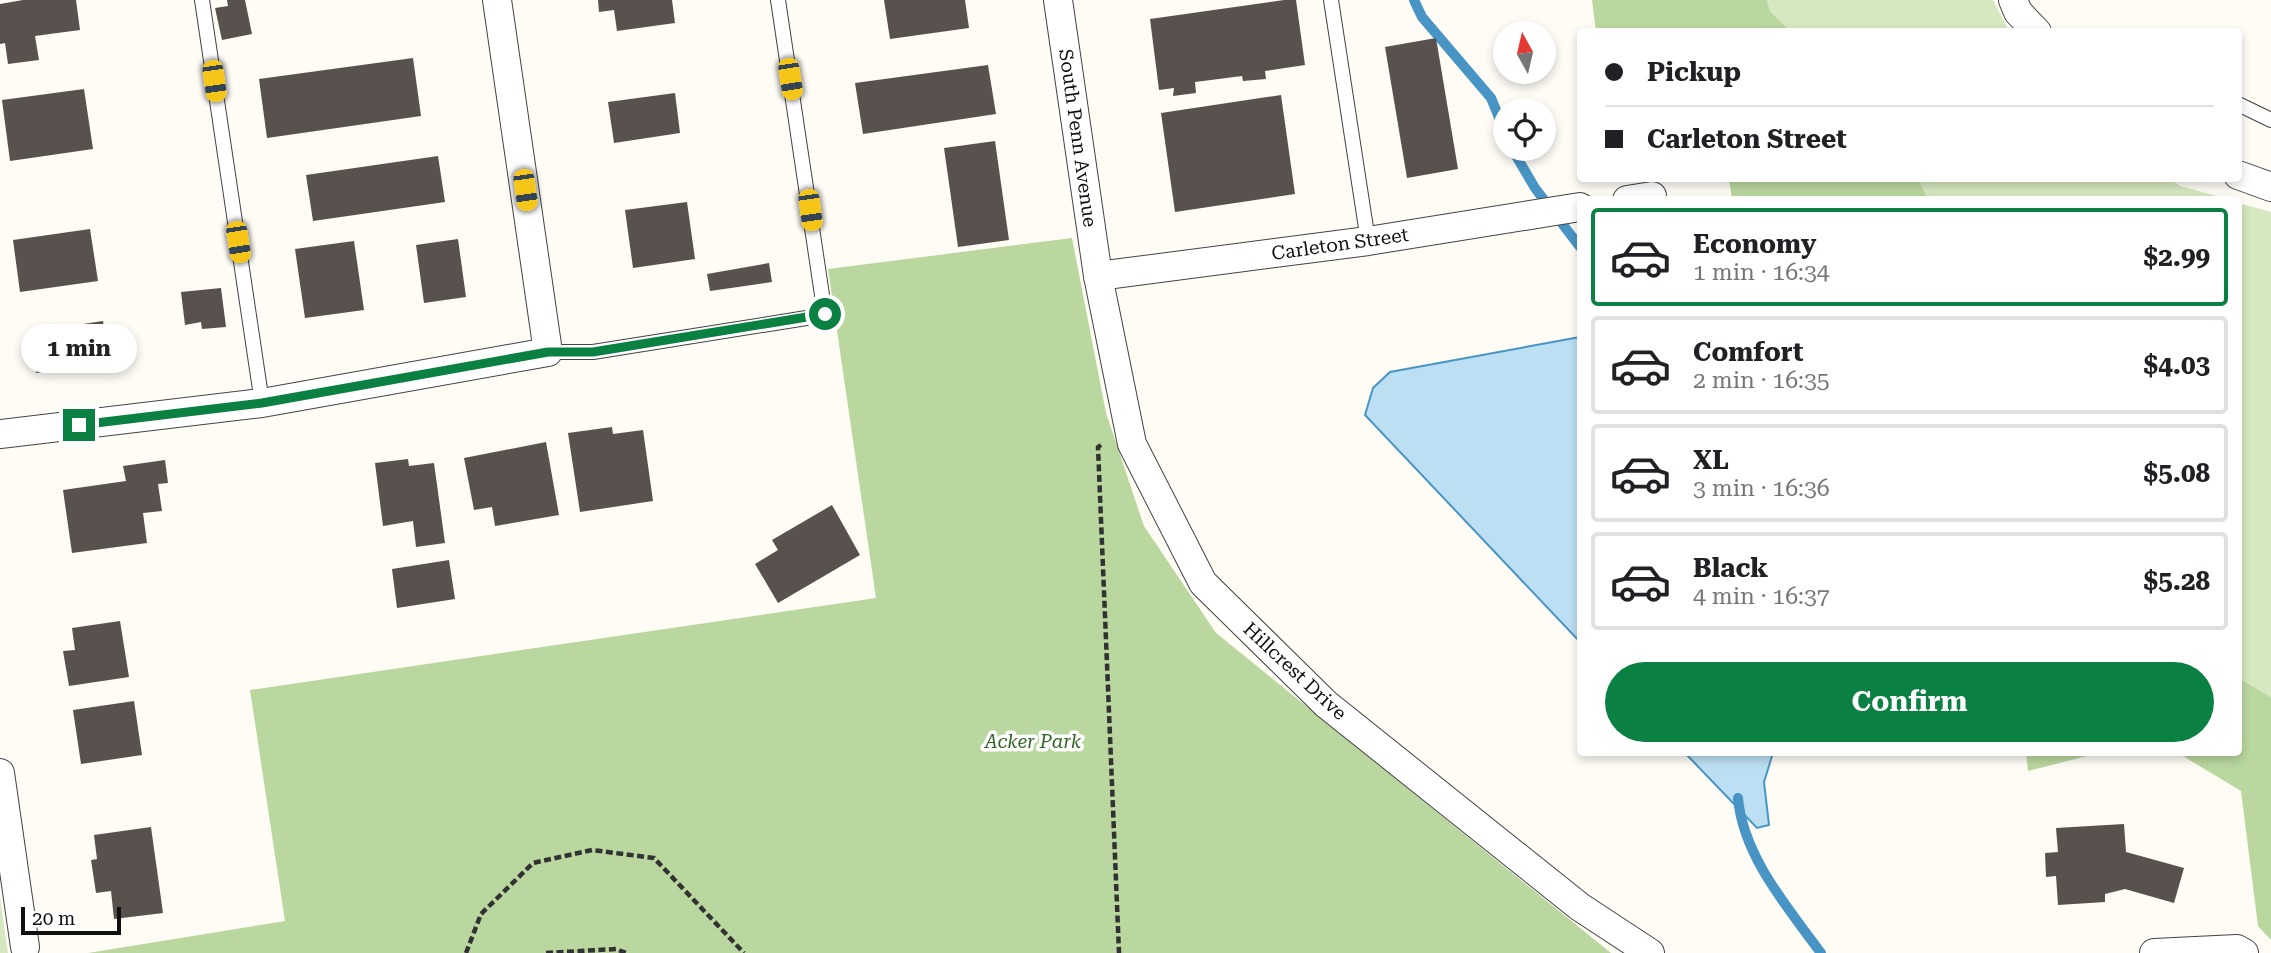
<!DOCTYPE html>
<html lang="en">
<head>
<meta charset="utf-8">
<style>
  :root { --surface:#fff; --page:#f2f2f2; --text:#202124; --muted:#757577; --line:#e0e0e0; --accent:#0b8043 }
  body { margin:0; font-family:"Roboto Serif",serif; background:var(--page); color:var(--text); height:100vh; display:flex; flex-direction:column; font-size:26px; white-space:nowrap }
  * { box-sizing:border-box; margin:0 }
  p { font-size:23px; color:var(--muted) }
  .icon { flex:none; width:38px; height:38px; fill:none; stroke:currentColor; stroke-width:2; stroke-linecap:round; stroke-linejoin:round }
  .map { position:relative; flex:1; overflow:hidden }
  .sheet { position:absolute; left:1577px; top:196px; width:665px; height:560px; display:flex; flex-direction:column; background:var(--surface); border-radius:7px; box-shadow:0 4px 10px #0003 }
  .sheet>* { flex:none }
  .banner { position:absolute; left:1577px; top:28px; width:665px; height:154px; border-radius:7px; box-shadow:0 4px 10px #0003; display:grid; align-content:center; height:154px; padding:0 28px; background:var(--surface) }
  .needle { width:46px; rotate:352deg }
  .buttons { position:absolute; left:1493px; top:21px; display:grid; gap:14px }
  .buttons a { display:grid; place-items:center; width:63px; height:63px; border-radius:50%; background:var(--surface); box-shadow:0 4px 10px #0003; font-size:35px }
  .scale { position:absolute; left:21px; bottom:18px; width:100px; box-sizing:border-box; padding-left:7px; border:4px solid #101010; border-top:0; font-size:19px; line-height:24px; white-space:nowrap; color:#101010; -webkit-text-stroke:5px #fff; paint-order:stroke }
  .end { position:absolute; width:32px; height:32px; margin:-16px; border:9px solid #0b8043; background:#fff; box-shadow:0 0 0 4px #fff }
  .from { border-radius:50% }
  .bubble { position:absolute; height:49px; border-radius:24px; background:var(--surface); box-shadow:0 4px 10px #0003; font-size:23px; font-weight:700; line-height:49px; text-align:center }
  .car { position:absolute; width:21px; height:42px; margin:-21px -10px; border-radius:9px; box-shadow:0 0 5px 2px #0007; background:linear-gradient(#f5c518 24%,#345 0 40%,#f5c518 0 76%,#345 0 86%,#f5c518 0) }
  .banner b { display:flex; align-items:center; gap:24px; height:66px; font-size:26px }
  .banner b+b { border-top:2px solid var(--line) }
  .banner i { width:18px; height:18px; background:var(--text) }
  ul { padding:12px 0 0; list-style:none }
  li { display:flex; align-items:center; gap:21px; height:98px; margin:0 14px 10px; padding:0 14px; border:4px solid var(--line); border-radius:7px }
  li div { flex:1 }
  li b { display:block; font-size:26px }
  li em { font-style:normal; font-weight:700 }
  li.selected { border-color:var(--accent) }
  li>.icon { width:63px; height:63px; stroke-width:1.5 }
  .cta { display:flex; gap:14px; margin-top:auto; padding:14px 28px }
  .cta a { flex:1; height:80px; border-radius:42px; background:var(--accent); color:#fff; font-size:28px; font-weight:700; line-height:80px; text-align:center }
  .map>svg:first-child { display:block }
  .green { fill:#d5e8bf }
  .forest { fill:#bad79f }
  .water { fill:#bcdff3; stroke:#4895c5; stroke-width:2 }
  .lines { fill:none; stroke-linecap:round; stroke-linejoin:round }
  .stream { stroke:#4895c5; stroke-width:10 }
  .building { fill:#58514d }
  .service-casing { stroke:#434343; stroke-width:16 }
  .minor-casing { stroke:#434343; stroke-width:30 }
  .path { stroke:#323232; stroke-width:4.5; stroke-dasharray:7 3.5; stroke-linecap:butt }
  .service { stroke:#fff; stroke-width:14 }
  .minor { stroke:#fff; stroke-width:28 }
  .route { stroke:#0b8043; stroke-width:9 }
  .labels { text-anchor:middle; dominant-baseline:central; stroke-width:7; stroke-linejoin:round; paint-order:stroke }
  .street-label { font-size:19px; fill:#101010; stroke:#fff }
  .park-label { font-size:19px; font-style:italic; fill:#326524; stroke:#fff }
</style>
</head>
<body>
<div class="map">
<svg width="2271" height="953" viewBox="0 0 2271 953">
  <rect width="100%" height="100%" fill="#fefcf5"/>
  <g class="green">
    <polygon points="1767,0 1993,0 2009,31 1790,31 1770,11"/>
    <polygon points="1918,179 2170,179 2180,186 2228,199 1928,199"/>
    <polygon points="2238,203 2271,212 2271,697 2238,678"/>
    <polygon points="0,898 8,953 0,953"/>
  </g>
  <g class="forest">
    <polygon points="1592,0 1767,0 1770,11 1790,31 1596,31"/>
    <polygon points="1729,179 1918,179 1928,199 1732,199"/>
    <polygon points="1072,238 1106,413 1144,526 1216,633 1611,953 88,953 285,921 250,690 876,598 828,269"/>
    <polygon points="2238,678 2271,697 2271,940 2258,926 2241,791 2178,753 2238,752"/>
    <polygon points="2026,752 2099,752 2099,753 2028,771"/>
  </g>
  <g class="water">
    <polygon points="1580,337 1580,642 1365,415 1373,388 1390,372"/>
    <polygon points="1685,753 1773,753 1764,782 1769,825 1757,828"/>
  </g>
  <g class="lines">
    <g class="stream">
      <polyline points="1414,0 1422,17 1491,98 1505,132"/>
      <polyline points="1512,149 1535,188 1580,247"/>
      <path d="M1738,798C1743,856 1788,908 1821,953"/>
    </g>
  </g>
  <g class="building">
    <polygon points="23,0 76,0 80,30 35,36 39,60 8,64 5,43 0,44 0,4"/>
    <polygon points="227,0 245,0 252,34 222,40 215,8 228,6"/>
    <polygon points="598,0 672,0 675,23 617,31 614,10 599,12"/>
    <polygon points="884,0 965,0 969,28 890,39"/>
    <polygon points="1284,0 1296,0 1305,65 1265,71 1266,79 1243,81 1242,76 1195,82 1196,93 1173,96 1174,88 1159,90 1150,19"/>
    <polygon points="1436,38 1458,169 1407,178 1385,47"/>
    <polygon points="413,58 421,116 267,138 259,79"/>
    <polygon points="988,65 996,114 863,134 855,83"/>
    <polygon points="84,89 93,149 10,161 2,100"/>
    <polygon points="675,93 680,133 614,143 608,102"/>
    <polygon points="1281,95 1295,194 1175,212 1161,113"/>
    <polygon points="995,141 1009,240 958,247 944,148"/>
    <polygon points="438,156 445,202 313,221 306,175"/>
    <polygon points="687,202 695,259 633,268 625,210"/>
    <polygon points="90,229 98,281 20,292 13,240"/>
    <polygon points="458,239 466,297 424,303 416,245"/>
    <polygon points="354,241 364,310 305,318 295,249"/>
    <polygon points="769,263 772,282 710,291 707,274"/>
    <polygon points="221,288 226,327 202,329 201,322 185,325 181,292"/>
    <polygon points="103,321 109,363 36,373 31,332"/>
    <polygon points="612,427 613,434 643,430 653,501 580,512 568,433"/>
    <polygon points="546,442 559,515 495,526 492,507 474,510 464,458"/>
    <polygon points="408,459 409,466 434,463 445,543 416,547 413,521 383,526 375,463"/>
    <polygon points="165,460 168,483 158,484 162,511 143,513 147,543 72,553 63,490 126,481 123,466"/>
    <polygon points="832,505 860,555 778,603 755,564 778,550 772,540"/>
    <polygon points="449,560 455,599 397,608 392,569"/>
    <polygon points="120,621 129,677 69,686 63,651 75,650 72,628"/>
    <polygon points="134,701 142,755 81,764 73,710"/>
    <polygon points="2124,824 2126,852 2184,868 2174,903 2125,889 2105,894 2105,902 2058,905 2056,876 2046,877 2045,853 2058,852 2056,828"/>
    <polygon points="151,827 163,913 114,919 111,891 96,893 91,860 97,859 94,835"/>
  </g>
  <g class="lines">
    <defs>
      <g id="service">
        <polyline points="202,0 262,403"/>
        <polyline points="1331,0 1368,241"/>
        <polyline points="2238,104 2271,120"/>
        <polyline points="548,352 593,352 825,315 778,0"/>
      </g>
      <g id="minor">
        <polyline points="1058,0 1098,276 1132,444 1203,583 1326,704 1580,907 1650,953"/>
        <polyline points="2013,0 2018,12 2037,32"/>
        <polyline points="2238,175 2271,187"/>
        <polyline points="1627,200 1652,196"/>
        <polyline points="1098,276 1368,241 1580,207"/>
        <polyline points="0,434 262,403 548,352 497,0"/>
        <polyline points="0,773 25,947"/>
        <polyline points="2154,953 2237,949 2244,953"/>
      </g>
    </defs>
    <use href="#service" class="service-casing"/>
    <use href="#minor" class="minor-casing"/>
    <g class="path">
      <polyline points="1101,445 1098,447 1119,953"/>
      <polyline points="466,953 481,914 533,863 592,850 654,858 744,953"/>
      <polyline points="546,953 616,949 626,953"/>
    </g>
    <use href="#service" class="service"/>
    <use href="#minor" class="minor"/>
  </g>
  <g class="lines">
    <polyline class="route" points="79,425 262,403 548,352 593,352 825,314"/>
  </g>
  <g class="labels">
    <g class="street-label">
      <text transform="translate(1078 138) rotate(82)">South Penn Avenue</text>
      <text transform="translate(1340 244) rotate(-8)">Carleton Street</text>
      <text transform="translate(1295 671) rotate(43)">Hillcrest Drive</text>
    </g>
    <g class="park-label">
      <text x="1033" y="741">Acker Park</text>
    </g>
  </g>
</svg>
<div class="buttons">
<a><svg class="needle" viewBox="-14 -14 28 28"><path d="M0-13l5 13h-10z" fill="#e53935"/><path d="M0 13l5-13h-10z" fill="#757577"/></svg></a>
<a><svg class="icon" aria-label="locate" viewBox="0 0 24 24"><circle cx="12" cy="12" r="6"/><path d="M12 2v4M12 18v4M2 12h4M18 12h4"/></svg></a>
</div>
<div class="scale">20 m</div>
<i class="end from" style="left:825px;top:314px"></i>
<i class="end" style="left:79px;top:425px"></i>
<div class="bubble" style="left:21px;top:324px;width:116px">1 min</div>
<i class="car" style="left:790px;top:79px;rotate:171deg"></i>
<i class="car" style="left:214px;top:81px;rotate:172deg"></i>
<i class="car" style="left:525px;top:190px;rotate:172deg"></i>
<i class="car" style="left:810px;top:210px;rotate:172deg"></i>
<i class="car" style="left:238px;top:242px;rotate:171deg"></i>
<div class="banner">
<b><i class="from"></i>Pickup</b>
<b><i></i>Carleton Street</b>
</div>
<section class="sheet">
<ul>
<li class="selected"><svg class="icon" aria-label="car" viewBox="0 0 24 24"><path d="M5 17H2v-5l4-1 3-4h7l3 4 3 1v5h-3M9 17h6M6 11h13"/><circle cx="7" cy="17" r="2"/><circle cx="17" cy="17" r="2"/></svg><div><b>Economy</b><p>1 min · 16:34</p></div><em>$2.99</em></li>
<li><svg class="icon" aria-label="car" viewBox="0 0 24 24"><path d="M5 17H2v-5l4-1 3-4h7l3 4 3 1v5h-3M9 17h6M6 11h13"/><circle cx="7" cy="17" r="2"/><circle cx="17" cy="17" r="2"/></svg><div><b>Comfort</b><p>2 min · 16:35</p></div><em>$4.03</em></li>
<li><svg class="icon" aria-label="car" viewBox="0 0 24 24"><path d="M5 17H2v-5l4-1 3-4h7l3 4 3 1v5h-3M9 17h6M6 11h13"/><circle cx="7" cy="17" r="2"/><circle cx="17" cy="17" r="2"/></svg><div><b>XL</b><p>3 min · 16:36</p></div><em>$5.08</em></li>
<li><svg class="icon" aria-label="car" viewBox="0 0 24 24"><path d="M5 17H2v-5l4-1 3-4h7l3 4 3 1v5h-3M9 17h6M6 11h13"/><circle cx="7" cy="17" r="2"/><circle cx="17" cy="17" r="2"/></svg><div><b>Black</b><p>4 min · 16:37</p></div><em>$5.28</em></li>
</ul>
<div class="cta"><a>Confirm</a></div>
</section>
</div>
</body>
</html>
